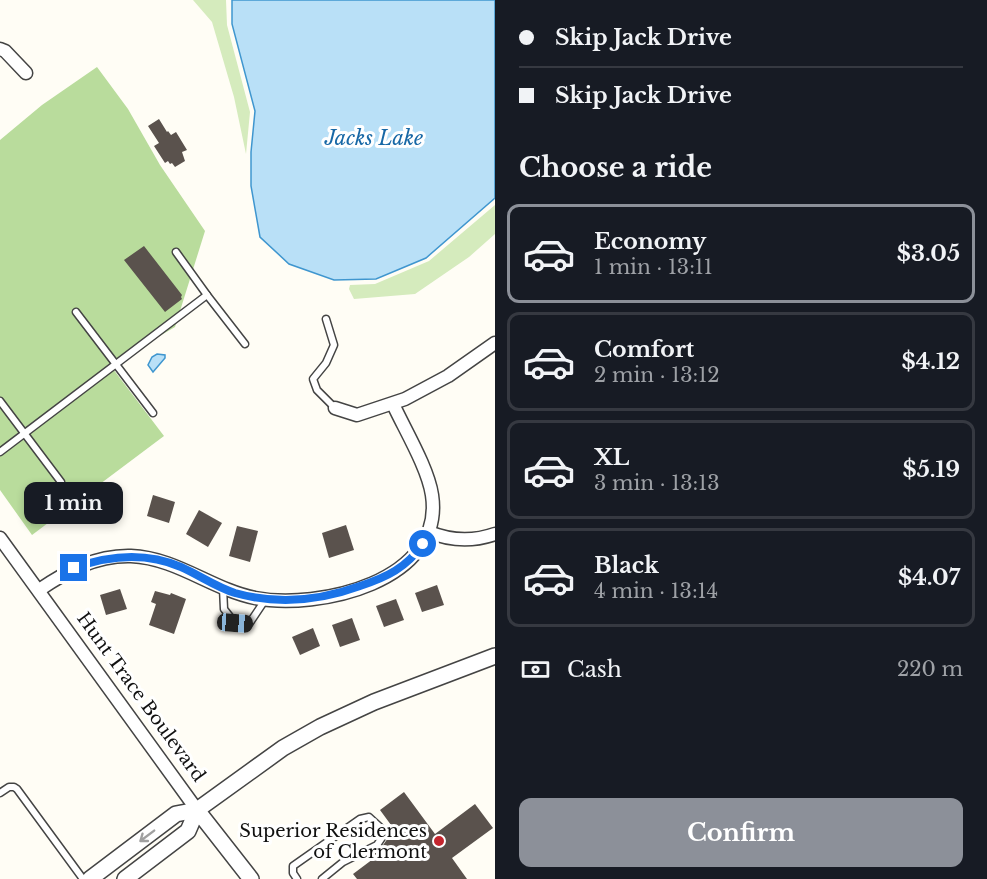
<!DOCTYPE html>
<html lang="en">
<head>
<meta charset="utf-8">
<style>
  :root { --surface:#171b24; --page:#242831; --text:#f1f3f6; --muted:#9ea1a6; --line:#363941; --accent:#8c9099 }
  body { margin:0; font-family:"Libre Baskerville",serif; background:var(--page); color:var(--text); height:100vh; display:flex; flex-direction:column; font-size:22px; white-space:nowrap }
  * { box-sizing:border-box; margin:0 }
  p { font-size:20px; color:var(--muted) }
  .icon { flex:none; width:33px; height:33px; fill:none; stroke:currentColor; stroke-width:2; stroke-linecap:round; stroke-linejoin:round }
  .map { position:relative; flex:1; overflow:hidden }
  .panel { display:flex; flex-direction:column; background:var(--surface); width:492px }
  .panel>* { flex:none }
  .guide { display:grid; align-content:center; height:132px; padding:0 24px; background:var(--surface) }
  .end { position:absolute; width:27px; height:27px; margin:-14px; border:8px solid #1a73e8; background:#fff; box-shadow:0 0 0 3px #fff }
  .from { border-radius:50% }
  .bubble { position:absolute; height:42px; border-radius:12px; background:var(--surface); box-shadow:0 3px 9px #0003; font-size:20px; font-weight:700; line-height:42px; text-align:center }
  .car { position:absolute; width:18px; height:36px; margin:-18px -9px; border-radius:8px; box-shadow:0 0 4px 2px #0007; background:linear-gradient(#222 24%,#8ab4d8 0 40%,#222 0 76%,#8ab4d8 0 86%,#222 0) }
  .guide b { display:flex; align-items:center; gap:21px; height:57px; font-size:22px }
  .guide b+b { border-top:2px solid var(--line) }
  .guide i { width:15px; height:15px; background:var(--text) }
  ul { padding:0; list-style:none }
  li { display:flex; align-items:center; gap:18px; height:99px; margin:0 12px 9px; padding:0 12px; border:3px solid var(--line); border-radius:12px }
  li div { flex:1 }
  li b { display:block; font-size:22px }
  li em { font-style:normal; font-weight:700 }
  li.active { border-color:var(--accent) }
  li>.icon { width:54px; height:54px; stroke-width:1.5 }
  h2 { padding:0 24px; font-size:27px; line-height:72px }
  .pay { display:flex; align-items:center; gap:15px; height:66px; padding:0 24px; font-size:22px }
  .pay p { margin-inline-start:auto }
  .action { display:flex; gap:12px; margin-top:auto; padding:12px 24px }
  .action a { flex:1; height:69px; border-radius:12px; background:var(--accent); color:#fff; font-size:24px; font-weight:700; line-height:69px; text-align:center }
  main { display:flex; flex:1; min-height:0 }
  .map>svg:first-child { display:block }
  .green { fill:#d5ebbd }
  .forest { fill:#b9dc9c }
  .water { fill:#b9e0f7; stroke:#3f96cf; stroke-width:1.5 }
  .building { fill:#5a524d }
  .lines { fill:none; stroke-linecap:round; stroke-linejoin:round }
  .service-casing { stroke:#444; stroke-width:9 }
  .minor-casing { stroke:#444; stroke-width:15 }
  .tertiary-casing { stroke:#444; stroke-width:18 }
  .service { stroke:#fff; stroke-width:6 }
  .minor { stroke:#fff; stroke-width:12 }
  .tertiary { stroke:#fff; stroke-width:15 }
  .oneway { stroke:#a0a0a0 }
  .route { stroke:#1a73e8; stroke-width:8 }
  .poi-dot { fill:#c4262e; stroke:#fff; stroke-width:2 }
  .labels { text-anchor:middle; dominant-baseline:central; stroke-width:6; stroke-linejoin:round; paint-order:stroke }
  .street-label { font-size:18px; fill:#111; stroke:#fff }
  .poi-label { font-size:18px; fill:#111; stroke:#fff; text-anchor:end }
  .water-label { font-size:20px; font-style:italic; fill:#1768a6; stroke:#fff }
</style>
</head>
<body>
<main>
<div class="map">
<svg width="495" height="879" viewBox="0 0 495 879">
  <rect width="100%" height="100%" fill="#fffdf5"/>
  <g class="green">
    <polygon points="193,0 226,0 227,25 250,112 246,154 234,97 212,22"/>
    <polygon points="495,205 495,234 469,257 415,294 354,299 349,289 350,285 375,284 429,261"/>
  </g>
  <polygon class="forest" points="97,67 128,109 160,165 205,231 175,327 110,365 164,436 32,535 0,490 0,140 42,105"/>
  <g class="water">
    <polygon points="232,0 495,0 495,198 426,258 376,279 334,280 289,264 260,237 251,186 251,152 255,111 232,24"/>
    <polygon points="157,354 165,355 165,358 153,372 148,365 152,357"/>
  </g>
  <g class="building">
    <polygon points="159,119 167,132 168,131 171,135 176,132 187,150 182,152 185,161 175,167 172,163 170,164 168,161 165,163 154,146 159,143 148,126"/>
    <polygon points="144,246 182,295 181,297 182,299 165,312 124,260"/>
    <polygon points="153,495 175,502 169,523 147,516"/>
    <polygon points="199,510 222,523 208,547 186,534"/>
    <polygon points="346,525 354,550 329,558 322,533"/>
    <polygon points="237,526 258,531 250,562 229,556"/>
    <polygon points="437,585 444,605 422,612 415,593"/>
    <polygon points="120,589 127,609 106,615 100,595"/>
    <polygon points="155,591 170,595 171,593 186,599 174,634 149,625 156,604 151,602"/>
    <polygon points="396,599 404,620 384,627 376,606"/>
    <polygon points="352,618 360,640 340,647 332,625"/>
    <polygon points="313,628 320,646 300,655 292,637"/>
    <polygon points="404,792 435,834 475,804 493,828 452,858 467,879 357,879 353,874 373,859 370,854 381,848 388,838 386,828 391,825 380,810"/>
  </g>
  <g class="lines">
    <defs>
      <g id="service">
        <polyline points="207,295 245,344"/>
        <polyline points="76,312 153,413"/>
        <polyline points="326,319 334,345 326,363 313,379 317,390 335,408"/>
        <polyline points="0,401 61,482"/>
        <polyline points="0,452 207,295 176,252"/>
        <polyline points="223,588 224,609 235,623 249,624 265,600"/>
        <polyline points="0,793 9,787 14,787 17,789 83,879"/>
        <polyline points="297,879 293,873 293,866 360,819 369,817 381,828 383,836 377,845 343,862 322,879"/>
      </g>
      <g id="minor">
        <polyline points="0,49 5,51 26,73"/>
        <polyline points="335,408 357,415 405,399 448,376 495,343"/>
        <path d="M429,532C451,541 472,542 495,534"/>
        <polyline points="0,538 197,810"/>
        <path d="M39,590C67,571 96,555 131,556C177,558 211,589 255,598C318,610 445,582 432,495C428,468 405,430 393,404"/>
      </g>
      <g id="tertiary">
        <polyline points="197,810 251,879"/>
        <polyline points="90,879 176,814 197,810 283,748 320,727 374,702 495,656"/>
        <polyline points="125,879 188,831 197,810"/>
      </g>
    </defs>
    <use href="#service" class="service-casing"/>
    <use href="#minor" class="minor-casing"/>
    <use href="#tertiary" class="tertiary-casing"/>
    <use href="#service" class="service"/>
    <use href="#minor" class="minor"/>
    <use href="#tertiary" class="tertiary"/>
  </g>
  <defs><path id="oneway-shaft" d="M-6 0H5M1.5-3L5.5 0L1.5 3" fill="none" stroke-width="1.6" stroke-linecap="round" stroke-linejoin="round" transform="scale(1.5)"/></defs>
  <use class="oneway" href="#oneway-shaft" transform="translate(147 836) rotate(143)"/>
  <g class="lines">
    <path class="route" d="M74,568C110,555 146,552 181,567C199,575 216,587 235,593C278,605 319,601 360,586C387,577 406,568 423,544"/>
  </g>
  <circle class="poi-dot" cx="439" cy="841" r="6"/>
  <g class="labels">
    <g class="street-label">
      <text transform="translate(141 697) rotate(54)">Hunt Trace Boulevard</text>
    </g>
    <g class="poi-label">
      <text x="427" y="831">Superior Residences<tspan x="427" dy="21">of Clermont</tspan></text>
    </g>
    <g class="water-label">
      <text x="374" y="138">Jacks Lake</text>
    </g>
  </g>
</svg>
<i class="end from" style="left:423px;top:544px"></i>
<i class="end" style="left:74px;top:568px"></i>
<div class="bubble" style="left:24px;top:482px;width:99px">1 min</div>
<i class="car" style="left:235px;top:623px;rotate:94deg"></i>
</div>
<section class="panel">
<div class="guide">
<b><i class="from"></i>Skip Jack Drive</b>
<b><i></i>Skip Jack Drive</b>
</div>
<h2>Choose a ride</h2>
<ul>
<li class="active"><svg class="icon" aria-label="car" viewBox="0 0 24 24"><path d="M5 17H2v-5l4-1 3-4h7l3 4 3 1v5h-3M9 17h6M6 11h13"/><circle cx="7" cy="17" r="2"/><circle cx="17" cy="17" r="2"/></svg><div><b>Economy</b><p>1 min · 13:11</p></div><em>$3.05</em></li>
<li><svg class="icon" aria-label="car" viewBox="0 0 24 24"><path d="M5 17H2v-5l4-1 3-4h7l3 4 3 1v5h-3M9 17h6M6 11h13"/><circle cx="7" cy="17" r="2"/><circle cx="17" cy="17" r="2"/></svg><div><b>Comfort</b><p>2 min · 13:12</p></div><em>$4.12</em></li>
<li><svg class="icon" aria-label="car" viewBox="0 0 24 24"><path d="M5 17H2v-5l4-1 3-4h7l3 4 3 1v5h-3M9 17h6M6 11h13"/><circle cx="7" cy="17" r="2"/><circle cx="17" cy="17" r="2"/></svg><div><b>XL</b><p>3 min · 13:13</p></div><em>$5.19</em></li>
<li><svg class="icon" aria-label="car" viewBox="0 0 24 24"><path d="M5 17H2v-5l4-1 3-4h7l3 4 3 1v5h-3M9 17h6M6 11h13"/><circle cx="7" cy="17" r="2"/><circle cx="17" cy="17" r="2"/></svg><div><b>Black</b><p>4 min · 13:14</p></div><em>$4.07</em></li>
</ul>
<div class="pay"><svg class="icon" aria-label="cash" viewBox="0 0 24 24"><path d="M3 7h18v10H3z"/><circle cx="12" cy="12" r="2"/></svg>Cash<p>220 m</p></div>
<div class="action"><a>Confirm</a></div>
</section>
</main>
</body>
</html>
